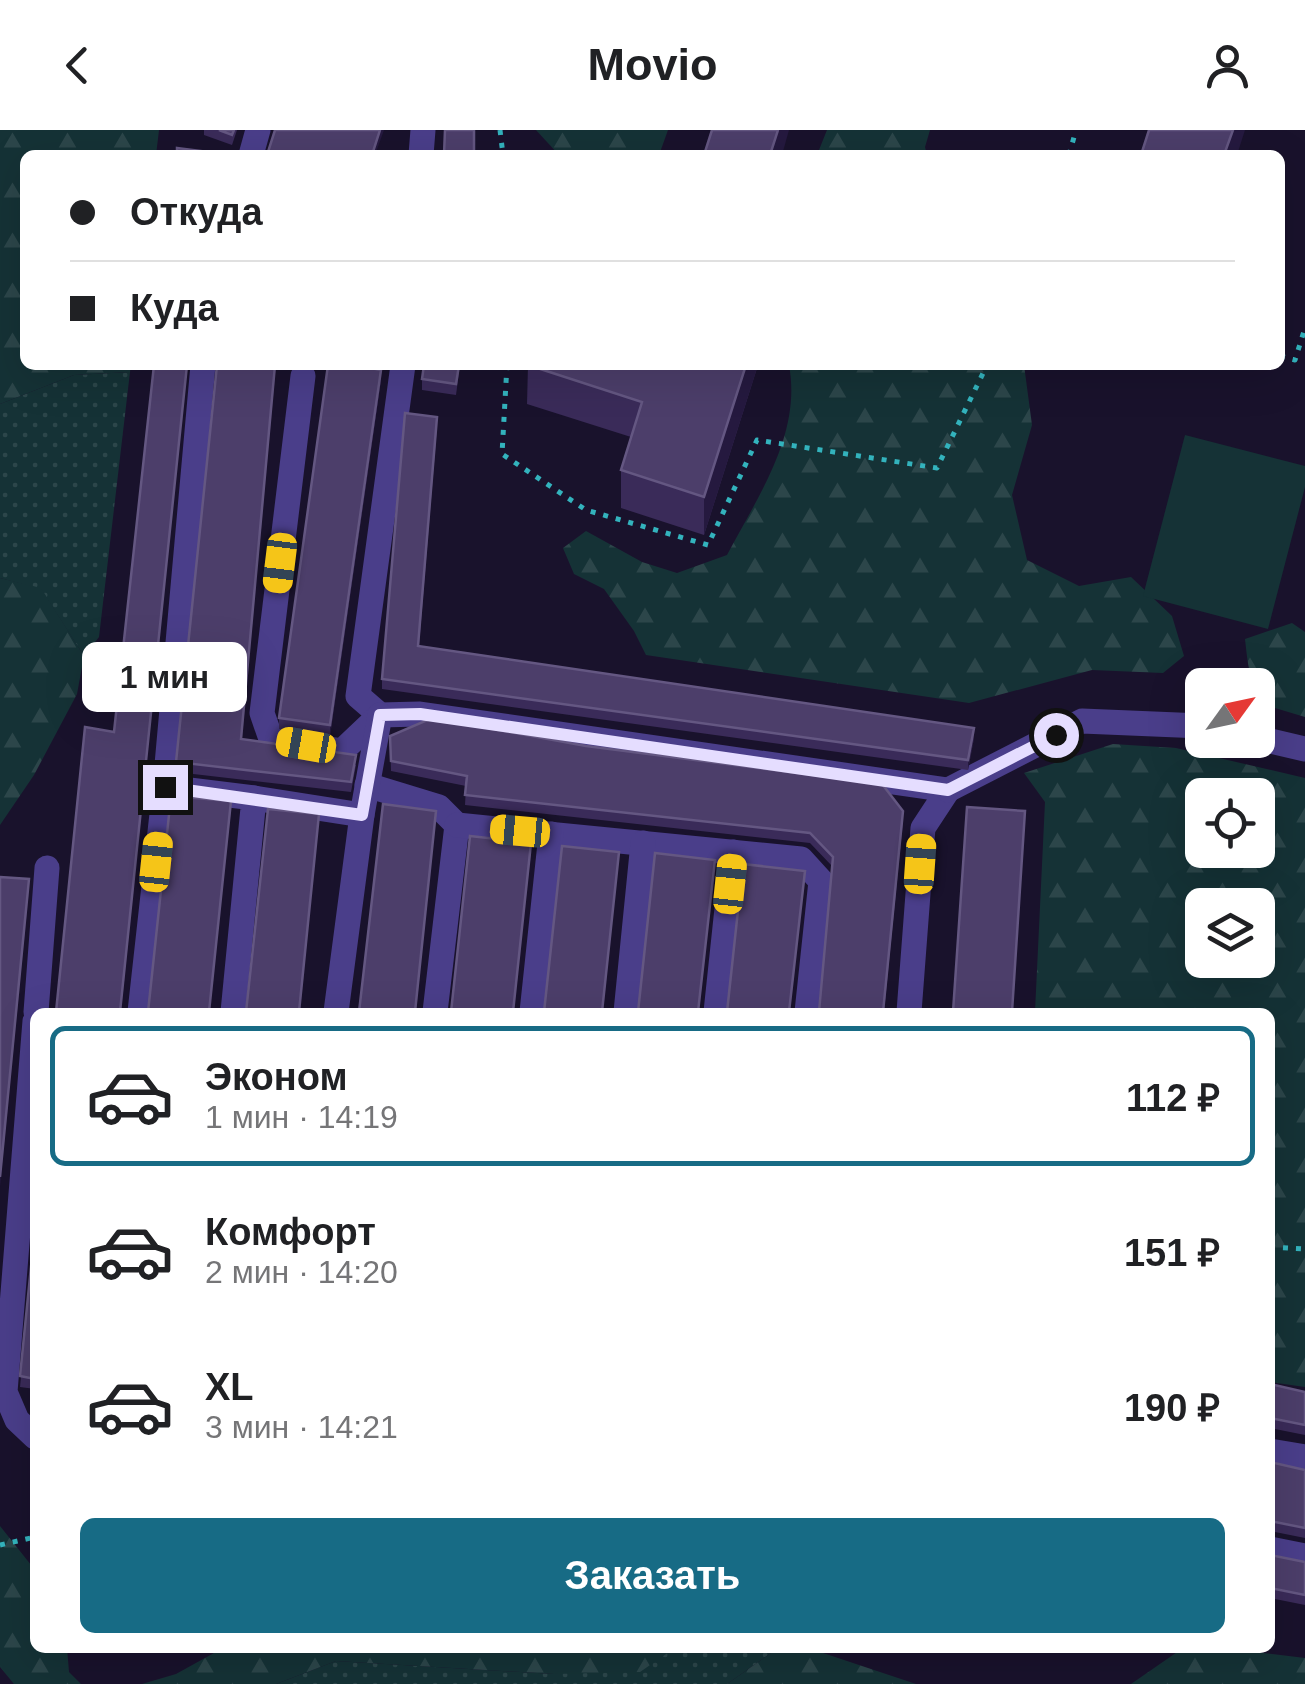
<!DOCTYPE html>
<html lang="ru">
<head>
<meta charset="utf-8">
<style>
  :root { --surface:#fff; --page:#f2f2f2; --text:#202124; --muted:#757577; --line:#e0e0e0; --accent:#176b85 }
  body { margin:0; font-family:Arial,sans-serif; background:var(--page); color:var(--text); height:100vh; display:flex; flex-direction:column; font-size:38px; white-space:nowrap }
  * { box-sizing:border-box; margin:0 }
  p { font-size:32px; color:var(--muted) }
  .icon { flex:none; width:55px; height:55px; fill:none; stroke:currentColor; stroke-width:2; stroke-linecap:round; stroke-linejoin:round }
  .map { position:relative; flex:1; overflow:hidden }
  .panel { position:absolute; left:30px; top:878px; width:1245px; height:645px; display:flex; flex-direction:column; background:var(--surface); border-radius:15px; box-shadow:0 10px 40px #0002 }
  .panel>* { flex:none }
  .guide { position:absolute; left:20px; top:20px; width:1265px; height:220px; border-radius:15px; box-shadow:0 10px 40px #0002; display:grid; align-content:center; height:220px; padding:0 50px; background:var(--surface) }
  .needle { width:65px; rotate:57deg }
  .fabs { position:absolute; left:1185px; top:538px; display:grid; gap:20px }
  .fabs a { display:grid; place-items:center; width:90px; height:90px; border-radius:15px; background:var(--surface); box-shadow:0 10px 40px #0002; font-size:50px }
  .end { position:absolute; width:45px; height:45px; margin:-22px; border:12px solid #e5ddff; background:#111; box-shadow:0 0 0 5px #111 }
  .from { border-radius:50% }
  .bubble { position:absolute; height:70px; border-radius:15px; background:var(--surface); box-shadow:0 10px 40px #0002; font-size:32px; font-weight:700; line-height:70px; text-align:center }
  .car { position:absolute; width:30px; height:60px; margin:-30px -15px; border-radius:12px; box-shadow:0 0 8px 2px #0007; background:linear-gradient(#f5c518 24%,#345 0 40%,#f5c518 0 76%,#345 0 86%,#f5c518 0) }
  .guide b { display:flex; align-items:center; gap:35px; height:95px; font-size:38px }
  .guide b+b { border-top:2px solid var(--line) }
  .guide i { width:25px; height:25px; background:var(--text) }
  ul { padding:18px 0 0; list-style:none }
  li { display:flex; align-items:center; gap:30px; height:140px; margin:0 20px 15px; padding:0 30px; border:5px solid transparent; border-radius:15px }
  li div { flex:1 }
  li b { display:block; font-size:38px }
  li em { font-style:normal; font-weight:700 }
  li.selected { border-color:var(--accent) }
  li>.icon { width:90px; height:90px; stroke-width:1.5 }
  .action { display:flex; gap:20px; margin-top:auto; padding:20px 50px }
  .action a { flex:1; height:115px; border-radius:15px; background:var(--accent); color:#fff; font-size:40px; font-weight:700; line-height:115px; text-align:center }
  header { display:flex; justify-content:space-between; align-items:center; height:130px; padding:0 50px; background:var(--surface); font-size:45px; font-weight:700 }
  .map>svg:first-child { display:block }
  .grass { fill:url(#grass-dots) }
  .forest { fill:url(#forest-firs); fill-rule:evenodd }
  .pitch { fill:#153236 }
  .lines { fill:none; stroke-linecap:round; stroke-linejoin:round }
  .path { stroke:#33b3bd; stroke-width:5; stroke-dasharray:5 8; stroke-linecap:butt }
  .minor { stroke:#4a3e8a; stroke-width:25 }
  .wall { fill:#3a2b59 }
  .shaded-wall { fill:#25193f }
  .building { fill:#4c3e6a; stroke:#645782; stroke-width:2.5 }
  .route { stroke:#e5ddff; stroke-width:12 }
</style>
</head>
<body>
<header><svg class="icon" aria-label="back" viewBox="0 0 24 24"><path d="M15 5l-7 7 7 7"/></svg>Movio<svg class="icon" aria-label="person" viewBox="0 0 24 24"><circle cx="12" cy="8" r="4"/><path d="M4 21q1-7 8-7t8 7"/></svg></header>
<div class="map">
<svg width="1305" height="1554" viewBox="0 0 1305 1554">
  <defs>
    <pattern id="grass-dots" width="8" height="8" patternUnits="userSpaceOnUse" patternTransform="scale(2.5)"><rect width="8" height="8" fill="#153236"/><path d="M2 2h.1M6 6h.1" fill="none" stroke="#2c464a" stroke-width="1.8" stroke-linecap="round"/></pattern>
    <pattern id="forest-firs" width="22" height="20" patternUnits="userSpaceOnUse" patternTransform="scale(2.5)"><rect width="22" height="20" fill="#153236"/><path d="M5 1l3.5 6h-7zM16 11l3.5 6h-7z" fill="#2c464a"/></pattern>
  </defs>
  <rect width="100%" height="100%" fill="#19122c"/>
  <g class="grass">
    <polygon points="130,242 99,507 84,526 41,459 0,448 0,274 74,245"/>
    <polygon points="668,1518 778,1518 727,1554 276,1554 336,1531 554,1544 668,1522"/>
  </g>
  <g class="forest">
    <polygon points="0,0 159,0 156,25 25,25 25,235 131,235 130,242 74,245 0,274"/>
    <polygon points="536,0 668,0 659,25 559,25"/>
    <polygon points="827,0 930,0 925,17 927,25 817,25"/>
    <path d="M789,235H1024L1032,295L1012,365L1027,430L1079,456L1131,447L1172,486L1184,526L1163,543L1092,540L969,573L646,525L634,501L604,459L574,444L563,418L586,401L642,432L677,443L727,425C758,366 802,304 789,235Z"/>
    <polygon points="0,448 41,458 84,526 77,564 34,645 0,695"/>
    <path d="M1292,493L1305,502V587L1268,576C1249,547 1249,545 1245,509Z"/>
    <path d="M1113,614L1176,618L1305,648V1257L1270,1252V882H1035L1045,672L1024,643ZM1202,665H1258V720H1202ZM1202,775H1258V830H1202Z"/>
    <polygon points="0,1396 35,1440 35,1518 67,1518 69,1542 81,1554 14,1554 0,1537"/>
    <polygon points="223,1518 668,1518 669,1522 640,1542 554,1544 336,1531 276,1554 142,1554 176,1544"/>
    <polygon points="778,1518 808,1518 916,1554 727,1554"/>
    <polygon points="1183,1518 1223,1518 1305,1528 1305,1554 1131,1554"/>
  </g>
  <polygon class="pitch" points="1185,305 1305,336 1305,357 1268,499 1143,466"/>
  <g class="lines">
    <g class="path">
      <polyline points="500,0 503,25"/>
      <polyline points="1069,25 1076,0"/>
      <polyline points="1280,226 1295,230 1305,198"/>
      <polyline points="507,235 502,324 586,380 708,415 757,310 937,338 987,235"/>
      <polyline points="1270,1117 1305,1119"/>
      <polyline points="0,1415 35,1407"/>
    </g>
    <g class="minor">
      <polyline points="251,25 258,0"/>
      <polyline points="421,25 423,0"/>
      <polyline points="403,235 358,566 380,585 420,584 948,660 923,698 909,882"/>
      <polyline points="303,246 262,583 271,609 342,621 380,585"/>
      <polyline points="1258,608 1305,619"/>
      <polyline points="367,655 439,677 457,695 435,882"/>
      <polyline points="165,657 203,235"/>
      <polyline points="948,660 1082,591 1202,596"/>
      <polyline points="254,668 362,685"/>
      <polyline points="457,695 801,729 821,751 807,882"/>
      <polyline points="36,882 47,738"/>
      <polyline points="140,882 165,657 254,668 233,882"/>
      <polyline points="336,882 362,685 380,585"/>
      <polyline points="532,882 551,704"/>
      <polyline points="626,882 643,713"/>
      <polyline points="716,882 733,722"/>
      <polyline points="35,891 5,1262 17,1290 35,1307"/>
      <polyline points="1270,1321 1305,1327"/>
      <polyline points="1270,1419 1305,1426"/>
    </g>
  </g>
  <g class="wall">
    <polygon points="204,0 237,0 232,15 204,5"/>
    <polygon points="460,235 456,265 422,260 422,249"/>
    <polygon points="528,235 758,235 704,405 621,378 621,340 631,307 527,274"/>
    <polygon points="381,250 330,606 279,599 279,588"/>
    <polygon points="437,297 419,516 974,608 968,640 382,559 382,549"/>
    <polygon points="390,606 903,691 884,882 819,882 832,736 810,713 465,675 466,656 391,641"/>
    <polygon points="242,609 356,635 351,662 176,642 176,632"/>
    <polygon points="35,1097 35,1259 20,1257"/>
    <polygon points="1270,1254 1305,1262 1305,1305 1270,1298"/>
    <polygon points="1270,1332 1305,1340 1305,1408 1270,1401"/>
    <polygon points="1270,1425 1305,1432 1305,1475 1270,1468"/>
  </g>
  <g class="shaded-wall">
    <polygon points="380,0 384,0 375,25 372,25"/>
    <polygon points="778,0 789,0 782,25 770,25"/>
    <polygon points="1233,0 1245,0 1237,25 1224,25"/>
    <polygon points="187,235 121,882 120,882"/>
    <polygon points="275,235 276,235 241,619 241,609"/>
    <polygon points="746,235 758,235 704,405 704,367"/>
    <polygon points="381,240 381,250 330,606 330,595"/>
    <polygon points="974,598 974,608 968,640 968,630"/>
    <polygon points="231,671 231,681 209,882"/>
    <polygon points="436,681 416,882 415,882"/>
    <polygon points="903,681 903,691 883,882"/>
    <polygon points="319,684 300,882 299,882"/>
    <polygon points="531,713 531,723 513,882"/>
    <polygon points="619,722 603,882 602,882"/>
    <polygon points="715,730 699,882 698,882"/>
    <polygon points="805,741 790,882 789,882"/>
    <polygon points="29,749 29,760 0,1057 0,1047"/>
  </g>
  <g class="building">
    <polygon points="219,0 234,0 232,5"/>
    <polygon points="275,0 380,0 372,25 267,25"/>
    <polygon points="445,0 474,0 474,25 444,25"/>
    <polygon points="712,0 778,0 770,25 704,25"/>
    <polygon points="1149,0 1233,0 1224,25 1141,25"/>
    <polygon points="177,18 209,22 208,25 177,25"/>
    <polygon points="154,235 187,235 120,882 56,882 85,597 114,602"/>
    <polygon points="217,235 275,235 241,609 356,625 351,652 176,632"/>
    <polygon points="328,235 355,235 381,240 330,595 279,588"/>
    <polygon points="424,235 459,235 456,254 422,249"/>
    <polygon points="528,235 746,235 704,367 621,340 642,272"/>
    <polygon points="405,283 437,287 418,516 974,598 968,630 382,549"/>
    <polygon points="432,588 586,616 882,654 903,681 883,882 819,882 833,727 810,703 465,665 467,646 391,631 390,606"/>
    <polygon points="171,666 231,671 209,882 148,882"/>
    <polygon points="383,674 436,681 415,882 359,882"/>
    <polygon points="967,677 1025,681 1012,882 953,882"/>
    <polygon points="268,679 319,684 299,882 246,882"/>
    <polygon points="470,706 531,713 513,882 451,882"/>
    <polygon points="562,716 619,722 602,882 544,882"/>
    <polygon points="655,723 715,730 698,882 638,882"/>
    <polygon points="743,734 805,741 789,882 727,882"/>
    <polygon points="0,747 29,749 0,1047"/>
    <polygon points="35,1097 35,1249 20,1246"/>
    <polygon points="1270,1254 1305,1262 1305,1295 1270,1288"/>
    <polygon points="1270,1332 1305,1340 1305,1398 1270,1391"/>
    <polygon points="1270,1425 1305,1432 1305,1465 1270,1458"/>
  </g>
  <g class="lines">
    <polyline class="route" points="165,657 362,685 380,585 420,584 948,660 1056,605"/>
  </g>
</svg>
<div class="fabs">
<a><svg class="needle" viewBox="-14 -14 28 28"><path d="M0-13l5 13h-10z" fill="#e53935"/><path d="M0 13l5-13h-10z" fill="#757577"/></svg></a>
<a><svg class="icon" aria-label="locate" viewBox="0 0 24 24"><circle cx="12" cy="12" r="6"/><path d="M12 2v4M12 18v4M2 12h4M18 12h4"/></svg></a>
<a><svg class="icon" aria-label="layers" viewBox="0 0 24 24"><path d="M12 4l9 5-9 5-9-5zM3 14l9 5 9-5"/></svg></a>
</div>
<i class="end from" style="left:1056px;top:605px"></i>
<i class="end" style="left:165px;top:657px"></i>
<div class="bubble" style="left:82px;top:512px;width:165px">1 мин</div>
<i class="car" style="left:280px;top:433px;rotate:187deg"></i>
<i class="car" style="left:306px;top:615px;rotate:280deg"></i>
<i class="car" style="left:520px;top:701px;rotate:275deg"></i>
<i class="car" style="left:156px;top:732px;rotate:6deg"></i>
<i class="car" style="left:920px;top:734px;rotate:4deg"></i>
<i class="car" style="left:730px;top:754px;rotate:6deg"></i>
<div class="guide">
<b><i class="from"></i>Откуда</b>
<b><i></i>Куда</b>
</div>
<section class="panel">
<ul>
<li class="selected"><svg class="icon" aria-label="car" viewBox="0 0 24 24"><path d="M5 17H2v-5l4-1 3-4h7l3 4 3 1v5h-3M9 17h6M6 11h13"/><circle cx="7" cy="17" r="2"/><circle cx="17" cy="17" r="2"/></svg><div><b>Эконом</b><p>1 мин · 14:19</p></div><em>112 ₽</em></li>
<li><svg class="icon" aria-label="car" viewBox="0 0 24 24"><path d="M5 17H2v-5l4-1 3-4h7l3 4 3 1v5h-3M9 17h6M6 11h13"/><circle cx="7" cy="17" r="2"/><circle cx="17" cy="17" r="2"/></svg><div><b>Комфорт</b><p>2 мин · 14:20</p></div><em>151 ₽</em></li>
<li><svg class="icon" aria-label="car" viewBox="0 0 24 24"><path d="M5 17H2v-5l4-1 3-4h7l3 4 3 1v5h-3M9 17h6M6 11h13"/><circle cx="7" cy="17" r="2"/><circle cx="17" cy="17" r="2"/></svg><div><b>XL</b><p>3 мин · 14:21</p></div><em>190 ₽</em></li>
</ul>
<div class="action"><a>Заказать</a></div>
</section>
</div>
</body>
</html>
